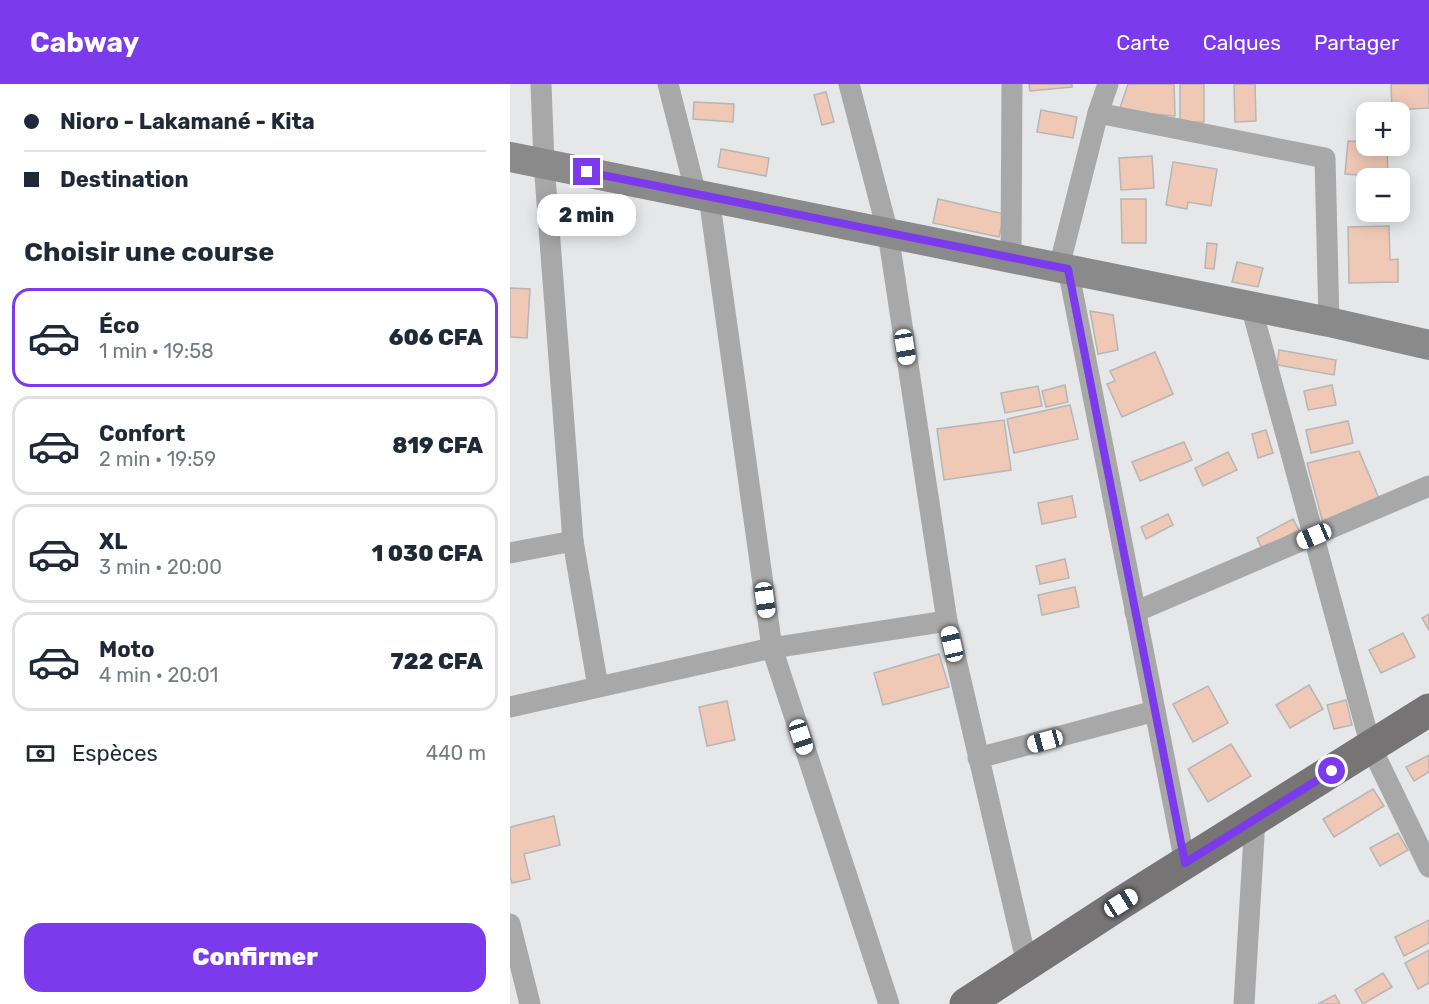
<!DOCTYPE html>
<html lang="fr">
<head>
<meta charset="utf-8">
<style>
  :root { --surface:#fff; --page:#f6f6f7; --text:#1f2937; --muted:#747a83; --line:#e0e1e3; --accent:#7c3aed }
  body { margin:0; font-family:Rubik,sans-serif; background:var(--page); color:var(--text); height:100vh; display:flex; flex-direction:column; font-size:22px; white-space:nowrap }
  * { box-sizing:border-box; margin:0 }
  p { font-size:20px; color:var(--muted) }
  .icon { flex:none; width:33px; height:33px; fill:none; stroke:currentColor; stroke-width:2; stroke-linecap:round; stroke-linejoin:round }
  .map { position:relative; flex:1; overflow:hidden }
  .side { display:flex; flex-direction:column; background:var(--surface); width:510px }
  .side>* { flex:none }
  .hud { display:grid; align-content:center; height:132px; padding:0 24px; background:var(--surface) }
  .tools { position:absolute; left:846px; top:18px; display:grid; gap:12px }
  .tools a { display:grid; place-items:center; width:54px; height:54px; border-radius:12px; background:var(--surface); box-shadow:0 3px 15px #0003; font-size:30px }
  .end { position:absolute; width:27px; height:27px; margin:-14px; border:8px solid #7c3aed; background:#fff; box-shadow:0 0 0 3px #fff }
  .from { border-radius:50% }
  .bubble { position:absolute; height:42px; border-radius:18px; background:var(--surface); box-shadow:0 3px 15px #0003; font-size:20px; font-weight:800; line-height:42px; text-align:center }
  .car { position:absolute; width:18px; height:36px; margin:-18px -9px; border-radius:8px; box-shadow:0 0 4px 2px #0007; background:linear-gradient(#fff 24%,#345 0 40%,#fff 0 76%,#345 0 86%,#fff 0) }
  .hud b { display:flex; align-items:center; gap:21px; height:57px; font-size:22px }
  .hud b+b { border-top:2px solid var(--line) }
  .hud i { width:15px; height:15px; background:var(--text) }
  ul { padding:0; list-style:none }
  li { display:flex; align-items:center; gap:18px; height:99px; margin:0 12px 9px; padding:0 12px; border:3px solid var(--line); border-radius:18px }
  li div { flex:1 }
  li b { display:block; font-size:22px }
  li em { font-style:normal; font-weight:800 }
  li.active { border-color:var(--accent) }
  li>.icon { width:54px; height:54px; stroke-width:1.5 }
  h2 { padding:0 24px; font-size:27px; line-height:72px }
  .pay { display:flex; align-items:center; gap:15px; height:66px; padding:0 24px; font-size:22px }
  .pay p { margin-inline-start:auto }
  .primary-button { display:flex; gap:12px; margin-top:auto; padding:12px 24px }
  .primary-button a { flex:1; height:69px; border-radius:18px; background:var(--accent); color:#fff; font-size:24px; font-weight:800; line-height:69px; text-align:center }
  header { display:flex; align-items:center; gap:36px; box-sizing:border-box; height:84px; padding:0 30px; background:var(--accent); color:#fff }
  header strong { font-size:28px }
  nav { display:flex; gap:33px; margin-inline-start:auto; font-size:21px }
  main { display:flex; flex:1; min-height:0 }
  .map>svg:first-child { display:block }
  .building { fill:#efc9b5; stroke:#b7b5b5; stroke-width:1.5 }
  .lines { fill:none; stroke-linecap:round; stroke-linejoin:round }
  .minor { stroke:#a9a8a8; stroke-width:21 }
  .secondary { stroke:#8b8a8a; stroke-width:30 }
  .primary { stroke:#767474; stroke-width:33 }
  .route { stroke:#7c3aed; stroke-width:8 }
</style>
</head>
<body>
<header>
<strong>Cabway</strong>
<nav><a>Carte</a><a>Calques</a><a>Partager</a></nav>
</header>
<main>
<section class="side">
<div class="hud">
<b><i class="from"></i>Nioro - Lakamané - Kita</b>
<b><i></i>Destination</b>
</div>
<h2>Choisir une course</h2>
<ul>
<li class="active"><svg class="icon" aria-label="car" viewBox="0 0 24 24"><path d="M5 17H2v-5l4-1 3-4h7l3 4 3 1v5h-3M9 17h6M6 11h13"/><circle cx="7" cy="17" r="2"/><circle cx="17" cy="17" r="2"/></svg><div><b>Éco</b><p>1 min · 19:58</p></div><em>606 CFA</em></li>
<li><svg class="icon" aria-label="car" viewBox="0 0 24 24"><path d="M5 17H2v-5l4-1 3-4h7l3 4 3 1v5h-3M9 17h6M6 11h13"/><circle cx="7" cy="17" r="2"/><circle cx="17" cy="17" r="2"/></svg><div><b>Confort</b><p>2 min · 19:59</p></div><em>819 CFA</em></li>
<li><svg class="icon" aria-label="car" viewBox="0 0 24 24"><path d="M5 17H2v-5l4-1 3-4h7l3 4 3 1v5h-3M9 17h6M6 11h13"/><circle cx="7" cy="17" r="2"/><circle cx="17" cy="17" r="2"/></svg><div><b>XL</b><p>3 min · 20:00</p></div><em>1 030 CFA</em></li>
<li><svg class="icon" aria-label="car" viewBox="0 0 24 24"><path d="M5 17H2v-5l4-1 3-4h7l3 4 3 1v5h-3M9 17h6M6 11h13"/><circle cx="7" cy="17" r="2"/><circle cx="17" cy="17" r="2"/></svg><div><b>Moto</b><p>4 min · 20:01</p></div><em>722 CFA</em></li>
</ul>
<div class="pay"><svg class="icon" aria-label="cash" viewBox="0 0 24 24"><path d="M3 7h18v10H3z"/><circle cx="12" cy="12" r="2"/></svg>Espèces<p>440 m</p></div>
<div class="primary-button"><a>Confirmer</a></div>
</section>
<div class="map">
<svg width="919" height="920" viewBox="0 0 919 920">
  <rect width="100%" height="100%" fill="#e6e7e9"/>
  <g class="building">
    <polygon points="519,0 562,0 562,3 520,7"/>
    <polygon points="618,0 664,0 665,32 609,27"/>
    <rect x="670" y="0" width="24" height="38"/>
    <polygon points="724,0 745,0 746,37 725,38"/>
    <polygon points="881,0 919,0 919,24 882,26"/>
    <polygon points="316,8 324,38 312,41 304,11"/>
    <polygon points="184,18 224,20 223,38 183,35"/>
    <polygon points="531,26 567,33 563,54 527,48"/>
    <polygon points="838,57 856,58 856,62 877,62 878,93 835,90"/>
    <polygon points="211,65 259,74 256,92 208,83"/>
    <polygon points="642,72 644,104 611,106 609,74"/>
    <polygon points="663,78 707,85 701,122 678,118 677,125 656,121"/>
    <polygon points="428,115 494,130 489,153 423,139"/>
    <polygon points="611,115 636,115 636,159 612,159"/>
    <polygon points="879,142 880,176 888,175 888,198 839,199 838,143"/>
    <polygon points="697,159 707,160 704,185 695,184"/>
    <polygon points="727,178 753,184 748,203 722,198"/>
    <polygon points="0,204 20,205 17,254 0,253"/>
    <polygon points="580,227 603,231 608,266 588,270"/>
    <polygon points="769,266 826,276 824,291 767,281"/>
    <polygon points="645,268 663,310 612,333 597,300 605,297 600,287"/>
    <polygon points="555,301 558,318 536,323 532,307"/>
    <polygon points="822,301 826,321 798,326 794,307"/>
    <polygon points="528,302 532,322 495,329 491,309"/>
    <polygon points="560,321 568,355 504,369 497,335"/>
    <polygon points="494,336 501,386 434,396 427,345"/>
    <polygon points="838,337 843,359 801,369 796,346"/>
    <polygon points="756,346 763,369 748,374 742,350"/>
    <polygon points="674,358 682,376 630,397 622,378"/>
    <polygon points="849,367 871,419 814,443 797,379"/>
    <polygon points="718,368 727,386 693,402 685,384"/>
    <polygon points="562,412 566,433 532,440 528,419"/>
    <polygon points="658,430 663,441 636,455 631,443"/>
    <polygon points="783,435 789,446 752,465 747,454"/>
    <polygon points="555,475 559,494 530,500 526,482"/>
    <polygon points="565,503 569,523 532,531 528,511"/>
    <polygon points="919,530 919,546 912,534"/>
    <polygon points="893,549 905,573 871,589 859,566"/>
    <polygon points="429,570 439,603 373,621 364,589"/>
    <polygon points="799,601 813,625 780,644 766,621"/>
    <polygon points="698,602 718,639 683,658 663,620"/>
    <polygon points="836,616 842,641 824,645 817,621"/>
    <polygon points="217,617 225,656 197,662 189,623"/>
    <polygon points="721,660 741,692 698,718 678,685"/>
    <polygon points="919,671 919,688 904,697 896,683"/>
    <polygon points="863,705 874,722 824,753 813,735"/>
    <polygon points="44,732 50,761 14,770 20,795 2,799 0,793 0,743"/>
    <polygon points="888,749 898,766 870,782 860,764"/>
    <polygon points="919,836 919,859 894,872 885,853"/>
    <polygon points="919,866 919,899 908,905 895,879"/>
    <polygon points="873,889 882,903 853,920 845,906"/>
    <polygon points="825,911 830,920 808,920"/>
  </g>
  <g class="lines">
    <g class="minor">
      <polyline points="31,0 34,79 63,457 88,603"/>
      <polyline points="158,0 186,110"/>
      <polyline points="339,0 378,149 437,537 517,880"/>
      <polyline points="588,29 815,74 819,238"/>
      <polyline points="199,113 262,564 379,920"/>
      <polyline points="501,173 502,0"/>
      <polyline points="549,183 588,29 598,0"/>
      <polyline points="558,185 675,779"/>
      <polyline points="741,222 861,663 919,783"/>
      <polyline points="0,469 63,457"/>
      <polyline points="625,528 919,402"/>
      <polyline points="0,623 262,564 437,537"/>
      <polyline points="468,674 645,627"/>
      <polyline points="0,840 20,920"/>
      <polyline points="734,920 745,735"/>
    </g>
    <polyline class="secondary" points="0,73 819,238 919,261"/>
    <polyline class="primary" points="456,920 611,819 919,626"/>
  </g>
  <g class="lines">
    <polyline class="route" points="77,88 558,185 675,779 822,687"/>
  </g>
</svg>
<div class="tools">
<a>+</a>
<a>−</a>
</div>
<i class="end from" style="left:822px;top:687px"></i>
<i class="end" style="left:77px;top:88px"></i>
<div class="bubble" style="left:27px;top:110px;width:99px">2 min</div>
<i class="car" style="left:395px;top:263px;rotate:171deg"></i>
<i class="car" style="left:804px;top:452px;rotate:247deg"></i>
<i class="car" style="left:255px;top:516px;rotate:172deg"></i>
<i class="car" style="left:442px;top:560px;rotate:347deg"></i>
<i class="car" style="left:291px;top:653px;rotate:162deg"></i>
<i class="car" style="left:535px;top:657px;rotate:255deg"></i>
<i class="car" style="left:611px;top:819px;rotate:58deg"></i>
</div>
</main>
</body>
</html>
